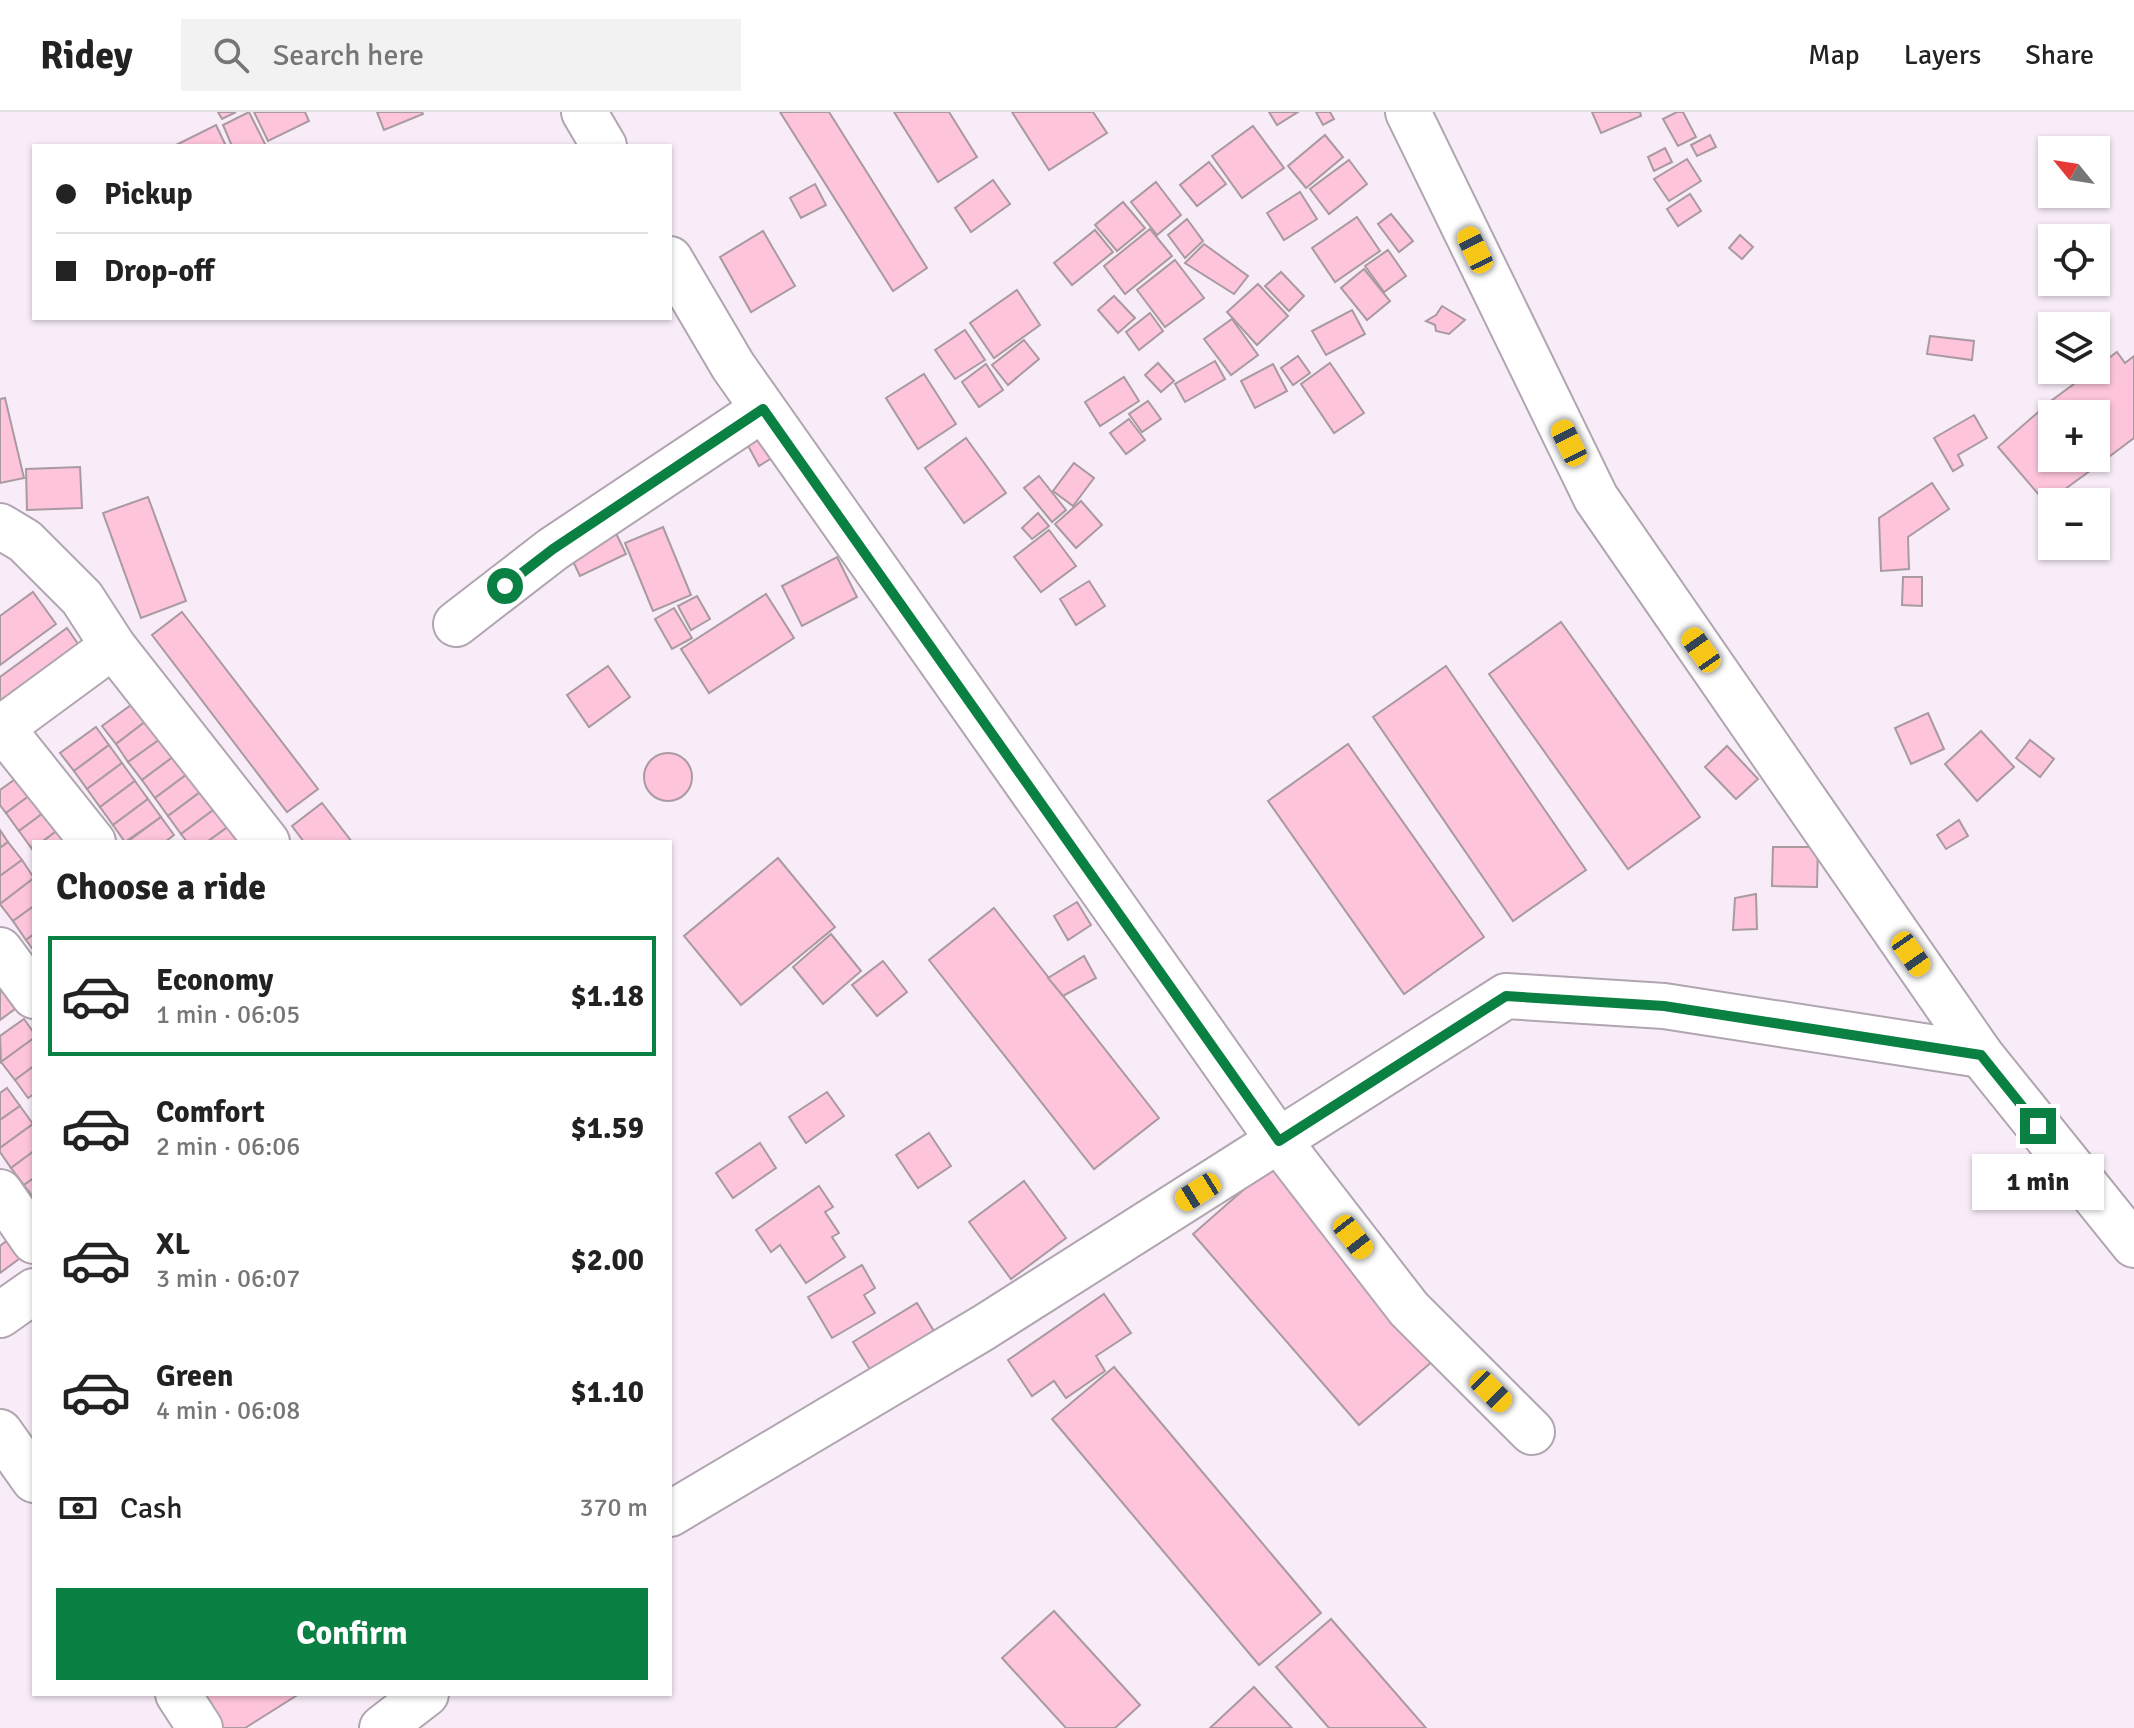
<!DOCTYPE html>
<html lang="en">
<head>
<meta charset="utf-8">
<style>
  :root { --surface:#fff; --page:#f2f2f2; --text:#222; --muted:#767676; --line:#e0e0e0; --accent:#0b8043 }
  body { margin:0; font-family:Signika,sans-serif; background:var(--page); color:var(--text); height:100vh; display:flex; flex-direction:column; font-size:30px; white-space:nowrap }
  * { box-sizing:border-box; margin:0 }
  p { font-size:26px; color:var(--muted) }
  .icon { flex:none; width:44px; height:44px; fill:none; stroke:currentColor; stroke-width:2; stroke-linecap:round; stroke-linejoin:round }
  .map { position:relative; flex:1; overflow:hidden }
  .details { position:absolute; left:32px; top:728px; width:640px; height:856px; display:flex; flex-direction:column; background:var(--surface); border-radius:0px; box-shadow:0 2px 6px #0004 }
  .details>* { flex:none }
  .hud { position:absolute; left:32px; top:32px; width:640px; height:176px; border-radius:0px; box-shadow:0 2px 6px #0004; display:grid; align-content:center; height:176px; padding:0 24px; background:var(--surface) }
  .needle { width:52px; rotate:300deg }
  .controls { position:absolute; left:2038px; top:24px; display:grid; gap:16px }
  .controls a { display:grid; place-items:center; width:72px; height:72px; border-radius:0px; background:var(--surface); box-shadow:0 2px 6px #0004; font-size:40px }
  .end { position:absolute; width:36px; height:36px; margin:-18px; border:10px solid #0b8043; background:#fff; box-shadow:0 0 0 4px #fff }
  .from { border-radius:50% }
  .bubble { position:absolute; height:56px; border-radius:0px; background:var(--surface); box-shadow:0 2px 6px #0004; font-size:26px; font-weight:700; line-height:56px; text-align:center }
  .car { position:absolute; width:24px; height:48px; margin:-24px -12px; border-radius:10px; box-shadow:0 0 6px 2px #0007; background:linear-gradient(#f5c518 24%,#345 0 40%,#f5c518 0 76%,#345 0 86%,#f5c518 0) }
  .hud b { display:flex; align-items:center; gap:28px; height:76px; font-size:30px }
  .hud b+b { border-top:2px solid var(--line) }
  .hud i { width:20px; height:20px; background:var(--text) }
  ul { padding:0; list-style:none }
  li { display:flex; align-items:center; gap:24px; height:120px; margin:0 16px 12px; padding:0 8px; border:4px solid transparent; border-radius:0px }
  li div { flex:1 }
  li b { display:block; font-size:30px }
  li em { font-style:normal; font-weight:700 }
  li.active { border-color:var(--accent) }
  li>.icon { width:72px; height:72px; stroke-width:1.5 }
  h2 { padding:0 24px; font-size:36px; line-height:96px }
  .pay { display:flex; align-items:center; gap:20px; height:88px; padding:0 24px; font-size:30px }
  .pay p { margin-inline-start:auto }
  .action { display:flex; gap:16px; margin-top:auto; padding:16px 24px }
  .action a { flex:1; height:92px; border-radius:0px; background:var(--accent); color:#fff; font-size:32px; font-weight:700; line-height:92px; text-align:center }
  header { display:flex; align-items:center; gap:48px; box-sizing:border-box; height:112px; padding:0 40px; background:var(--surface); border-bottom:2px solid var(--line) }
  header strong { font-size:38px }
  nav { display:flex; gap:44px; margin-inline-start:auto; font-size:28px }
  .search { width:560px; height:72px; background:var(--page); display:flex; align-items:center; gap:20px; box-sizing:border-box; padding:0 28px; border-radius:0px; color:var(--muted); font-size:30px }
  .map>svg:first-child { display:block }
  .building { fill:#fdc4dc; stroke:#a99aa0; stroke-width:2 }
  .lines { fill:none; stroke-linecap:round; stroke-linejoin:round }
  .minor-casing { stroke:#b0a5b0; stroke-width:48 }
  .minor { stroke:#fff; stroke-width:44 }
  .route { stroke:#0b8043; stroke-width:10 }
</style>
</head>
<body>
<header>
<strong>Ridey</strong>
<div class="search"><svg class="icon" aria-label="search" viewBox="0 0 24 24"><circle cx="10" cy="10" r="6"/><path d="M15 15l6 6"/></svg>Search here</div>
<nav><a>Map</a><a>Layers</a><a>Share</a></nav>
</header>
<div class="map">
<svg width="2134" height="1616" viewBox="0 0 2134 1616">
  <rect width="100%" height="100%" fill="#f8ecf8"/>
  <g class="building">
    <polygon points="218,0 236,0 222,7"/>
    <polygon points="249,0 266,34 232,34 223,13"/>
    <polygon points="254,0 305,0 309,9 268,29"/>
    <polygon points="377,0 422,0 423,2 384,18"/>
    <polygon points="780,0 829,0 927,156 893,179"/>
    <polygon points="894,0 949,0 977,45 938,70"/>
    <polygon points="1012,0 1093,0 1107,21 1049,58"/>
    <polygon points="1269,0 1298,0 1277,13"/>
    <polygon points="1316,0 1330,0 1334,7 1323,13"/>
    <polygon points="1592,0 1640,0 1641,4 1601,21"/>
    <polygon points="1677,0 1683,0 1696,25 1678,34 1663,7"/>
    <polygon points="216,13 226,34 174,34"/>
    <polygon points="1253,14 1284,56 1242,86 1212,44"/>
    <polygon points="1325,23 1343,45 1306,76 1288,54"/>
    <polygon points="1710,23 1716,35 1697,44 1691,33"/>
    <polygon points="1665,36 1672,50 1654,59 1648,45"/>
    <polygon points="1687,47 1701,69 1669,89 1654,67"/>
    <polygon points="1349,48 1367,72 1329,102 1310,77"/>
    <polygon points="1209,50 1226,72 1197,94 1180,73"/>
    <polygon points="993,68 1010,92 971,120 955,96"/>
    <polygon points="1156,70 1181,103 1157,123 1131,90"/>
    <polygon points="815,72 826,93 801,106 790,86"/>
    <polygon points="1300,80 1317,107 1284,128 1267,101"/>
    <polygon points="1690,82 1701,99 1678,114 1667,97"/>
    <polygon points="1123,90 1145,116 1117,139 1095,113"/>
    <polygon points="1391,102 1413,129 1399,140 1378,112"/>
    <polygon points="1357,105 1380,139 1335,170 1312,136"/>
    <polygon points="1187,107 1203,129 1185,146 1168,123"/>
    <polygon points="1150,117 1172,144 1125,182 1104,154"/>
    <polygon points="1095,118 1113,140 1072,173 1054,151"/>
    <polygon points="763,119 795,174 751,200 720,145"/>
    <polygon points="1740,123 1753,135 1742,147 1729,136"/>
    <polygon points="1204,132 1248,164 1234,182 1185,151"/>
    <polygon points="1388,138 1406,164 1384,180 1365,154"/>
    <polygon points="1175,148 1204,186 1165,215 1137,178"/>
    <polygon points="1364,157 1390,189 1367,208 1341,176"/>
    <polygon points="1281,160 1304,184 1289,199 1265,174"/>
    <polygon points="1258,172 1288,204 1257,233 1227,200"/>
    <polygon points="1017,178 1040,213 994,246 970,211"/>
    <polygon points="1114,184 1135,206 1118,221 1098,198"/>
    <polygon points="1442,194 1465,208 1449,222 1436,219 1435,213 1426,209 1436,203"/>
    <polygon points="1352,198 1365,222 1326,243 1312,219"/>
    <polygon points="1150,201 1163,219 1139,238 1126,220"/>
    <polygon points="1232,207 1258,243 1231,263 1204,227"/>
    <polygon points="965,218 985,248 955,267 935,238"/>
    <polygon points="1930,224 1974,229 1972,248 1927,242"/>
    <polygon points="1024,228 1039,247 1008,273 992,253"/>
    <polygon points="2117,240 2125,251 2134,244 2134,326 2098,353 2093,346 2096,346 2096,302 2061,302 2051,289"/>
    <polygon points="1298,244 1310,261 1293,273 1281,256"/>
    <polygon points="1215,249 1225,267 1185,290 1175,272"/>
    <polygon points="1158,251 1174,269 1161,280 1145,263"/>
    <polygon points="1330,251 1364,301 1334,321 1301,272"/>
    <polygon points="986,252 1003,278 979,295 962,270"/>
    <polygon points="1273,252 1287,279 1255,296 1241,269"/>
    <polygon points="924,262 956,312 918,337 886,286"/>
    <polygon points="1124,265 1139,289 1100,314 1085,290"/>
    <polygon points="5,286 24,366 0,371 0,287"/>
    <polygon points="1148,289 1161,307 1142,320 1129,302"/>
    <polygon points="2051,289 2061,302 2052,302 2052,346 2093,346 2098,353 2046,391 1998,335"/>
    <polygon points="1974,303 1987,326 1958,343 1963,353 1953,359 1934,326"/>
    <polygon points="1129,307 1145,328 1126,342 1110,321"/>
    <polygon points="759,323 772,346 759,354 746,330"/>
    <polygon points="966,326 1006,381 964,411 925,356"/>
    <polygon points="1074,351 1094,366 1073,394 1053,379"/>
    <polygon points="80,355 82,396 27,398 26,357"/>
    <polygon points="1039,364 1066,398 1052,410 1024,376"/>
    <polygon points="1932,371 1949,397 1908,425 1909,457 1881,459 1879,406"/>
    <polygon points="148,385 186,489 141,506 103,401"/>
    <polygon points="1081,389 1102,413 1076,436 1055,412"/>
    <polygon points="1038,401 1049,414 1032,427 1022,416"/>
    <polygon points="663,415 691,483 653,499 625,431"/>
    <polygon points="614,417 626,442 580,464 568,439"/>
    <polygon points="1049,418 1076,454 1041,480 1014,445"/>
    <polygon points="837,445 857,485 802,514 782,474"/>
    <polygon points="1903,465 1922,465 1922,494 1902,493"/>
    <polygon points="1089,469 1105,494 1076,513 1060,487"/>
    <polygon points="33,480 56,512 0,553 0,504"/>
    <polygon points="766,482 794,526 709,581 681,537"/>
    <polygon points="697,484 710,507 691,518 678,494"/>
    <polygon points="674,496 692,526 672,537 655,507"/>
    <polygon points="182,500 318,677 287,700 152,523"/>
    <polygon points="1561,510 1700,705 1628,757 1489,562"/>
    <polygon points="67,516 90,549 0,614 0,565"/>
    <polygon points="608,554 630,585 589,615 567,583"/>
    <polygon points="1446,554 1586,758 1513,809 1373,605"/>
    <polygon points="138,588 150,606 116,632 102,614"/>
    <polygon points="1928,601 1944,637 1911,652 1895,616"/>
    <polygon points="150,606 163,625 128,650 116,632"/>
    <polygon points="96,615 109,633 74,659 60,641"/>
    <polygon points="1981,619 2014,655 1977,689 1945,652"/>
    <polygon points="163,625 177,642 142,668 128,650"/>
    <polygon points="2030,628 2054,647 2040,665 2016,646"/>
    <polygon points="1348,632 1484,825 1404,882 1268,689"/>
    <polygon points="109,633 122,651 87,677 74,659"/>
    <polygon points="1727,634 1758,667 1736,687 1705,655"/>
    <circle cx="668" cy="665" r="24"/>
    <polygon points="177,642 190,660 155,686 142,668"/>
    <polygon points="122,651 135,669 100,695 87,677"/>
    <polygon points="28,658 41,675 6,701 0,693 0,678"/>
    <polygon points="190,660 203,678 168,704 155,686"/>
    <polygon points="135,669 148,687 113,713 100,695"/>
    <polygon points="41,675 54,693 19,719 6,701"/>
    <polygon points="203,678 216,696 181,722 168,704"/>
    <polygon points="148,687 161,705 125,730 113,713"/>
    <polygon points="322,691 352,730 304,730 292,714"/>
    <polygon points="54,693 67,711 42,730 34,730 32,737 19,719"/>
    <polygon points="216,696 229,714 207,730 187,730 181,722"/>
    <polygon points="161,705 174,723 165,730 127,730"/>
    <polygon points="1959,708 1968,724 1946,737 1937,723"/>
    <polygon points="67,711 79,730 42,730"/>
    <polygon points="229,714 241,730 207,730"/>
    <polygon points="0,718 8,730 0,736"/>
    <polygon points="8,730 22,748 0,764 0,736"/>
    <polygon points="1773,735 1818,735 1817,775 1772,774"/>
    <polygon points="778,746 835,815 741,893 684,824"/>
    <polygon points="22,748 34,766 0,792 0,764"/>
    <polygon points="34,766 34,794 13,809 0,792"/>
    <polygon points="1756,782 1757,817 1733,818 1735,786"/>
    <polygon points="1077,790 1091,813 1068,828 1054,804"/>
    <polygon points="34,794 34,822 26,828 13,809"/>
    <polygon points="994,796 1159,1006 1094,1057 929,848"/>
    <polygon points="34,822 34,839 26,828"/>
    <polygon points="831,822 861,859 823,892 793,855"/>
    <polygon points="1084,844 1096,866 1063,884 1048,866"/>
    <polygon points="883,849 907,880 877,904 852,873"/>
    <polygon points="2,879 15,897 0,908 0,880"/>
    <polygon points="24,907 34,921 34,926 1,950 0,924"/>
    <polygon points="34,926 34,954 15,968 1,950"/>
    <polygon points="34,954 34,982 28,986 15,968"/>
    <polygon points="7,976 20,994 0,1008 0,981"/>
    <polygon points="827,980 844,1004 806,1031 789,1005"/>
    <polygon points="20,994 33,1012 0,1036 0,1008"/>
    <polygon points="33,1012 34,1039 11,1056 0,1040 0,1036"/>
    <polygon points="929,1021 951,1054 918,1076 896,1043"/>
    <polygon points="760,1031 776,1056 733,1086 716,1061"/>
    <polygon points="34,1039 34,1066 24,1073 11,1056"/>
    <polygon points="1281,1045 1300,1068 1289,1079 1434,1248 1359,1313 1193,1122"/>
    <polygon points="34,1066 34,1086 24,1073"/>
    <polygon points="1024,1069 1066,1126 1011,1167 969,1110"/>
    <polygon points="819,1074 833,1095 825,1100 839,1121 832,1125 845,1145 806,1171 780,1133 771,1140 756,1118"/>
    <polygon points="10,1126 23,1144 0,1161 0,1134"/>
    <polygon points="862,1153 875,1176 864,1183 875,1201 832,1226 808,1185"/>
    <polygon points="1104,1182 1131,1221 1096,1244 1105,1259 1066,1286 1054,1269 1032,1284 1008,1248"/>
    <polygon points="917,1191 935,1221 871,1259 853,1230"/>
    <polygon points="1114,1255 1321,1501 1259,1553 1052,1307"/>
    <polygon points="1054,1499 1140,1593 1115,1616 1066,1616 1002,1546"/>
    <polygon points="1331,1507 1426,1616 1329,1616 1276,1555"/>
    <polygon points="1254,1575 1292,1616 1210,1616"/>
    <polygon points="201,1582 299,1582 245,1616 222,1616"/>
  </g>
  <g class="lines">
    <defs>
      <g id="minor">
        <polyline points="584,0 604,34"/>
        <polyline points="1408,0 1596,386 1981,943 2134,1133"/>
        <polyline points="670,147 733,254 1279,1029 1409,1197 1532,1320"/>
        <polyline points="0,414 25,429 82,486 113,534 267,730"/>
        <polyline points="456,512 553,437 763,297"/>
        <polyline points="2,616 93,730"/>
        <polyline points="0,617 113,534"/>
        <polyline points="0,838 34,884"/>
        <polyline points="0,1080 34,1129"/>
        <polyline points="0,1203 34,1179"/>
        <polyline points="0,1320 34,1368"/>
        <polyline points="670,1402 983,1216 1506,884 1664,894 1981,943"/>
        <polyline points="178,1582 200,1616"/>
        <polyline points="382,1616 426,1582"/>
      </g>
    </defs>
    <use href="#minor" class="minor-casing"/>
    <use href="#minor" class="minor"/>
  </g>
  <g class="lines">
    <polyline class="route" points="505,474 553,437 763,297 1279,1029 1506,884 1664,894 1981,943 2038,1014"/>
  </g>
</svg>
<div class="controls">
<a><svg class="needle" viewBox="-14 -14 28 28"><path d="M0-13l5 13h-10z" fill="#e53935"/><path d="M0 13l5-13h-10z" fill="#767676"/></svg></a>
<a><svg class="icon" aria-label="locate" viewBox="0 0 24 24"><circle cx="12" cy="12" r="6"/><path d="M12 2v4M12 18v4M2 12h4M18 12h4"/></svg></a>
<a><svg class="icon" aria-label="layers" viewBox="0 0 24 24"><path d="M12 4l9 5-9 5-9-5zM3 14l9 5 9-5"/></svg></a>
<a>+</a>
<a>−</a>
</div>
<i class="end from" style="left:505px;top:474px"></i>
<i class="end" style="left:2038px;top:1014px"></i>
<div class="bubble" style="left:1972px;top:1042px;width:132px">1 min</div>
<i class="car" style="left:1475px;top:138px;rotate:334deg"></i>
<i class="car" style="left:1569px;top:331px;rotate:334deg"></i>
<i class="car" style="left:1701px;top:538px;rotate:325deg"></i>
<i class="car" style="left:1911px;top:842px;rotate:145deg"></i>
<i class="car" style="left:1198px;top:1080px;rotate:238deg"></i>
<i class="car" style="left:1353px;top:1125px;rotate:142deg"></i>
<i class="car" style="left:1491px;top:1279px;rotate:135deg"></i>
<div class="hud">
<b><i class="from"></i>Pickup</b>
<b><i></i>Drop-off</b>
</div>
<section class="details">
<h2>Choose a ride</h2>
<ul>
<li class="active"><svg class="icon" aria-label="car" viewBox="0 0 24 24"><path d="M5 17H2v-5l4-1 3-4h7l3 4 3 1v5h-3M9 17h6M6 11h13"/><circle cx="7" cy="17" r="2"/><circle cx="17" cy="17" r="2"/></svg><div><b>Economy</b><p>1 min · 06:05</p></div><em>$1.18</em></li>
<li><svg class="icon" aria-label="car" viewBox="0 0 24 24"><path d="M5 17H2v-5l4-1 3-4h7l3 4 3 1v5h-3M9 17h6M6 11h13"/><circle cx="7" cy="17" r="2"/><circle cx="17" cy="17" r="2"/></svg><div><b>Comfort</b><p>2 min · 06:06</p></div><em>$1.59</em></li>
<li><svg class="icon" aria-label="car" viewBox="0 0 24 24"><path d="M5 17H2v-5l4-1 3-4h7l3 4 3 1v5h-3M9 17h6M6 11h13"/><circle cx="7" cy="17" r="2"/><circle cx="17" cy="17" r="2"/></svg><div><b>XL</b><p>3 min · 06:07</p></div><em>$2.00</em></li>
<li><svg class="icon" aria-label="car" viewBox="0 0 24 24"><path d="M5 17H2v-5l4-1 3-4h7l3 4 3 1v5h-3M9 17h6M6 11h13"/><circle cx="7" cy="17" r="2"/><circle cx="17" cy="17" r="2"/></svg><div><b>Green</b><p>4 min · 06:08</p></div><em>$1.10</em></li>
</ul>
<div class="pay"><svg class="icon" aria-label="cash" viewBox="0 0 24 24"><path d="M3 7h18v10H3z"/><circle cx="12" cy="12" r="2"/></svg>Cash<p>370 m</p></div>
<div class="action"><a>Confirm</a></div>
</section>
</div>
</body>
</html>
